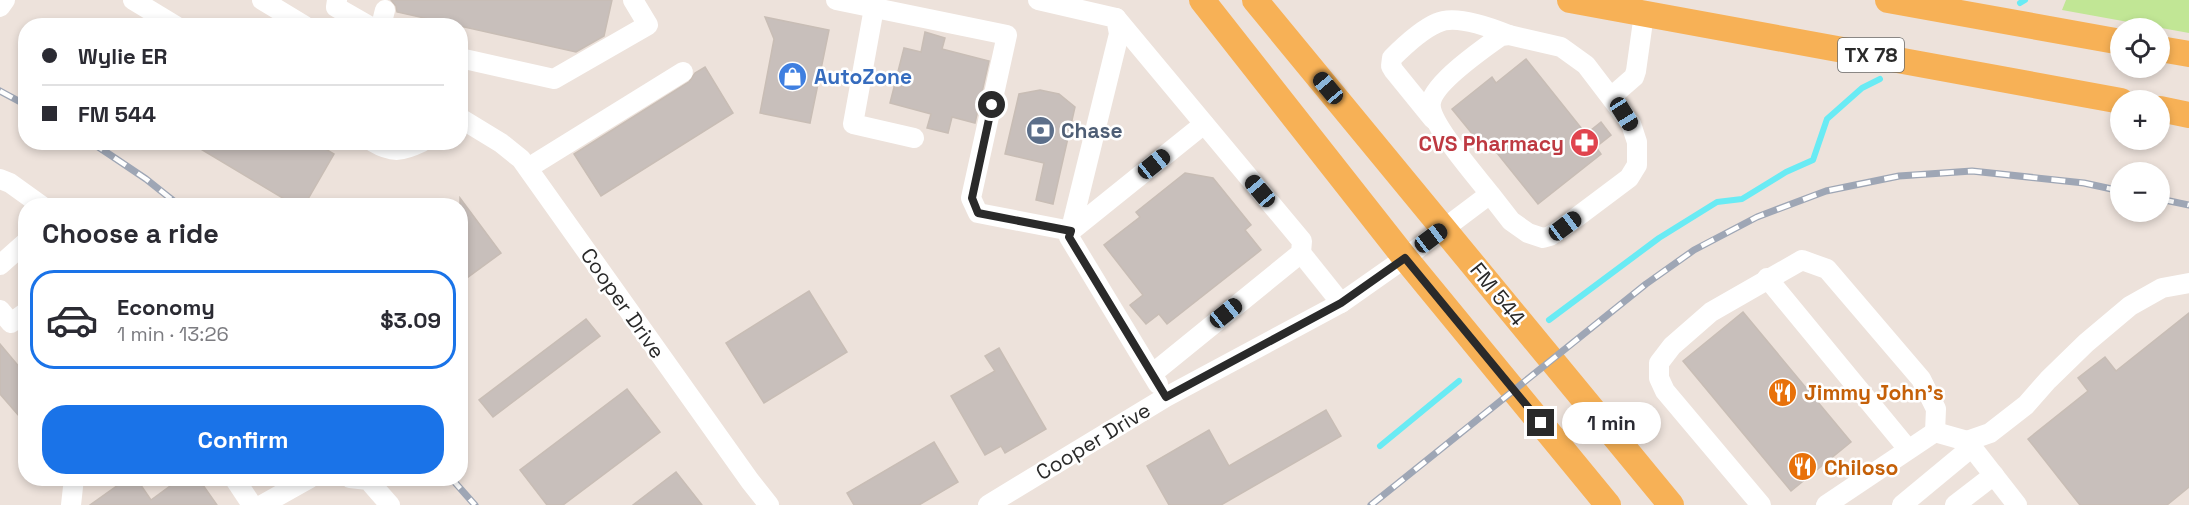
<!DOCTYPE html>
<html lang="en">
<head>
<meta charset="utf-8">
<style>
  :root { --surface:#fff; --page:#f2f2f3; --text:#2b2b33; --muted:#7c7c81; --line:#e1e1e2; --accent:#1a73e8 }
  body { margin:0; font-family:"Space Grotesk",sans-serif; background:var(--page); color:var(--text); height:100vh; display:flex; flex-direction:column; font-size:22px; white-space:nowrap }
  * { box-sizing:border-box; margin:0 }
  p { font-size:20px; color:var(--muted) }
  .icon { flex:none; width:33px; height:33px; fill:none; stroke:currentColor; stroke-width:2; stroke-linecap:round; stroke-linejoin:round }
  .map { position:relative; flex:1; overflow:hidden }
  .sheet { position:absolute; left:18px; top:198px; width:450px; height:288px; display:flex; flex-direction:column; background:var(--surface); border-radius:24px; box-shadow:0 3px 9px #0003 }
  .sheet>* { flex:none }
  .guide { position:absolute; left:18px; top:18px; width:450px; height:132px; border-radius:24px; box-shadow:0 3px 9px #0003; display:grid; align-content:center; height:132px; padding:0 24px; background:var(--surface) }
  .tools { position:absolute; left:2110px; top:18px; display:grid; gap:12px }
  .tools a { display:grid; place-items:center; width:60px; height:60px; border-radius:50%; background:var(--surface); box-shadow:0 3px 9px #0003; font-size:30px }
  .end { position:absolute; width:27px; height:27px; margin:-14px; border:8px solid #2a2a2a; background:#fff; box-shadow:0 0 0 3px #fff }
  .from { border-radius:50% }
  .bubble { position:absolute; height:42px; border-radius:21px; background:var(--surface); box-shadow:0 3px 9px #0003; font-size:20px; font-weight:700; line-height:42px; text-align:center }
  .car { position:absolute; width:18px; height:36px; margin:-18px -9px; border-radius:8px; box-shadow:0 0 4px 2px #0007; background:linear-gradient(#222 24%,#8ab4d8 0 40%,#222 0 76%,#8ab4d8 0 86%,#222 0) }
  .guide b { display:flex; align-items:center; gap:21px; height:57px; font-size:22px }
  .guide b+b { border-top:2px solid var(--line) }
  .guide i { width:15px; height:15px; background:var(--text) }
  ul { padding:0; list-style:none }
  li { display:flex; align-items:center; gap:18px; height:99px; margin:0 12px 9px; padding:0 12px; border:3px solid var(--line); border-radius:24px }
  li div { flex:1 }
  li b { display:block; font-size:22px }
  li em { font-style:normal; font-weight:700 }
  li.current { border-color:var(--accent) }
  li>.icon { width:54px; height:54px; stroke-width:1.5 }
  h2 { padding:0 24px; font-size:27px; line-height:72px }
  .button { display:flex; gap:12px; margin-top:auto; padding:12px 24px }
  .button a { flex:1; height:69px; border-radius:24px; background:var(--accent); color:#fff; font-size:24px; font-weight:700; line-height:69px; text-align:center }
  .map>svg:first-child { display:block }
  .green { fill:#c1e695 }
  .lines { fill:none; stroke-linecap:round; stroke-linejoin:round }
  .stream { stroke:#69ebf4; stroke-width:6 }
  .building { fill:#c8bfbb; stroke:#c8bdb5; stroke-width:1.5 }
  .minor { stroke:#fff; stroke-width:20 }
  .major { stroke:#f7b156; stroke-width:26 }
  .rail-casing { stroke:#9ea6b5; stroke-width:7 }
  .rail { stroke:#fff; stroke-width:4.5; stroke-dasharray:14; stroke-linecap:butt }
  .route { stroke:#2a2a2a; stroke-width:8 }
  .labels { text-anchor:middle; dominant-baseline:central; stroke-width:5; stroke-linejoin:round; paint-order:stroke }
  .shield { fill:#fff; stroke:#6a6a6a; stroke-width:1.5 }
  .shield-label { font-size:20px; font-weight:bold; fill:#2a2a2a }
  .shop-label { font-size:21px; font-weight:bold; fill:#366cbe; stroke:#fff; text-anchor:start }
  .service-label { font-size:21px; font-weight:bold; fill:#4e5e75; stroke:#fff; text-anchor:start }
  .health-label { font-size:21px; font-weight:bold; fill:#be3a42; stroke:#fff; text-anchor:end }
  .street-label { font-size:21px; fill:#2a2a2a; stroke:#fff }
  .food-label { font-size:21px; font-weight:bold; fill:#c56008; stroke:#fff; text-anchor:start }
</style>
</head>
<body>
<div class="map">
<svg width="2189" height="505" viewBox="0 0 2189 505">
  <rect width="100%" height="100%" fill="#ede2db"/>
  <polygon class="green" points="2066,0 2189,0 2189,33 2062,10"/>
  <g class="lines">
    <g class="stream">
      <polyline points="2020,3 2025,0"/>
      <polyline points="1549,320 1659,238 1717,202 1742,199 1786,172 1813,160 1827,119 1862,88 1880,79"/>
      <polyline points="1380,446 1459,381"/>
    </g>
  </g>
  <g class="building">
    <polygon points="391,0 612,0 604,36 576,52 397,12 396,6"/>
    <polygon points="765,17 829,30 810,123 760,113 774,39"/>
    <polygon points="925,32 945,38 942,49 989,61 975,123 952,117 948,133 927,128 931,114 890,103 904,48 921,52"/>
    <polygon points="1526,59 1586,134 1601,122 1611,135 1596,147 1601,154 1538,204 1489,143 1483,147 1452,109 1492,77 1496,83"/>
    <polygon points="705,67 733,113 601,196 574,154 689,82 695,73"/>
    <polygon points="1040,90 1059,94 1075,107 1053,204 1036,200 1044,163 1005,154 1019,94"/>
    <polygon points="189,142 314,142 334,154 304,206 296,206"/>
    <polygon points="1185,173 1213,178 1251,225 1245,230 1261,250 1167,324 1159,314 1146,324 1130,305 1143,295 1104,245 1140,217 1136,212"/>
    <polygon points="460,198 501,253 460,283"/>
    <polygon points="809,291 847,352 764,403 726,343"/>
    <polygon points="1743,312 1851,442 1791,491 1683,361"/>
    <polygon points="2189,313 2189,487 2167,505 2080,505 2028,439 2088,391 2078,378 2105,357 2116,371"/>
    <polygon points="586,319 600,336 493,417 479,400"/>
    <polygon points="0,344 26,375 26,424 0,394"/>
    <polygon points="999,348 1046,429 1005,453 1001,446 985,455 951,396 995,371 985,356"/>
    <polygon points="627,389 660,432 563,505 547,505 520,470"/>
    <polygon points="1326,410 1341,436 1221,505 1169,505 1147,466 1209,430 1229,466"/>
    <polygon points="934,442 958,482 919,505 854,505 847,493"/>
    <polygon points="676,472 702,505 633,505"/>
    <polygon points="128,478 136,478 151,500 181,478 198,478 217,505 90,505"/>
  </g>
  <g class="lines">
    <g class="minor">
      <polyline points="133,0 176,26"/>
      <polyline points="262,0 305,26"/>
      <polyline points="337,0 336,7 369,26"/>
      <polyline points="836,0 1007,35 971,198 978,213 1071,231 1204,124"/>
      <polyline points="1038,0 1116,18 1119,34 1069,237 1158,384"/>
      <polyline points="0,7 5,0"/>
      <polyline points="874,8 853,124 914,138"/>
      <polyline points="1116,18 1302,241 1301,253 1152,374"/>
      <polyline points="381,26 385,10"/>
      <polyline points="460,58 554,79 648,25 633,0"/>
      <polyline points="1611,97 1634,77 1636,71 1644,14"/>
      <polyline points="460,118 501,143 521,159 750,481 769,505"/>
      <path d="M1433,119L1394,71L1391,66L1392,58C1403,47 1423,29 1437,23C1455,14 1492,28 1509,35"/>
      <path d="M373,142C393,154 403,151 422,142"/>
      <polyline points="528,168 683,72"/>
      <polyline points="0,179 10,183 42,206"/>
      <polyline points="1301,253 1341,303"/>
      <polyline points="0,265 26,242"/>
      <polyline points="1767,278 1908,449"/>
      <polyline points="0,310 11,323 26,312"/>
      <polyline points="1967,441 1990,433 2026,405 2048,380 2086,343 2130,306 2162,288 2189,283"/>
      <polyline points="234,478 252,505"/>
      <polyline points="350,478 368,480 390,505"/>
      <polyline points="71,505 74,478"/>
      <polyline points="262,505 310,478"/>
      <path d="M988,505L1166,397L1341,303L1405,258L1490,194L1511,221L1528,233L1543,238L1550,236L1565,226L1629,178L1637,165V142L1631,124L1586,65L1561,47L1509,35L1501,36C1484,48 1435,82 1431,102C1427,121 1477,177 1490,194"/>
      <polyline points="1761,505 1665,391 1659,378 1659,363 1672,346 1711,312 1802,260 1827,269 1921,379 1936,409 1935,432"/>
      <polyline points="1826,505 1935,432 1967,441 2017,505"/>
      <polyline points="1902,505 1972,447"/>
      <polyline points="1955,505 1994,475"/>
    </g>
    <g class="major">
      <polyline points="1202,0 1405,258 1608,505"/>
      <polyline points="1255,0 1671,505"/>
      <polyline points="1570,0 2121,101"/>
      <polyline points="1888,0 2121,42"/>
      <polyline points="2160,49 2189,54"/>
      <polyline points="2160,109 2189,115"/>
    </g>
    <defs>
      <g id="rail">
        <polyline points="0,91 26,105"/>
        <polyline points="91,142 146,179 180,206"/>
        <polyline points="2160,199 2189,205"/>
        <polyline points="451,478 475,505"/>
        <polyline points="1371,505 1646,284 1694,250 1757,217 1826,191 1899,176 1972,171 2084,183 2121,191"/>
      </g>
    </defs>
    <use href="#rail" class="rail-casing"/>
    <use href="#rail" class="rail"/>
  </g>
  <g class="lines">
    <polyline class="route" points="992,105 972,198 978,213 1071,231 1069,237 1166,397 1341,303 1405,258 1541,423"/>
  </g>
  <defs>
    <symbol id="shop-disc" viewBox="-11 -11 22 22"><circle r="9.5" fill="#3f7fe0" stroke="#fff"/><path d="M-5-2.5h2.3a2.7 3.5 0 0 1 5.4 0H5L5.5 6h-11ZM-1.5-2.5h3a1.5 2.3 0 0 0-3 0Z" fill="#fff"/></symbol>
    <symbol id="bank-disc" viewBox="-11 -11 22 22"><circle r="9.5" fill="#5c6f8a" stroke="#fff"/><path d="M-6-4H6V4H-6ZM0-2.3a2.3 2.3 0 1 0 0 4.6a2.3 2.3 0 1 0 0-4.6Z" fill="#fff"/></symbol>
    <symbol id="pharmacy-disc" viewBox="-11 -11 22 22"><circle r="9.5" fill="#e0444e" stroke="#fff"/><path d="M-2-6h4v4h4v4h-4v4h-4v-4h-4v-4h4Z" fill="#fff"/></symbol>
    <symbol id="restaurant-disc" viewBox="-11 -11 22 22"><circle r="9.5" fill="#e8710a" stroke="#fff"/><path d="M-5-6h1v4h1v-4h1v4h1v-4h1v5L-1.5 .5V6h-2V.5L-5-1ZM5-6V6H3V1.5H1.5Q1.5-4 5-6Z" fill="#fff"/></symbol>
  </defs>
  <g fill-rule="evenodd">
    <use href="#shop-disc" x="776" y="60" width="33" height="33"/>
    <use href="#bank-disc" x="1024" y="114" width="33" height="33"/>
    <use href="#pharmacy-disc" x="1568" y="126" width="33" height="33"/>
    <use href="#restaurant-disc" x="1766" y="376" width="33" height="33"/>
    <use href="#restaurant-disc" x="1786" y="450" width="33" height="33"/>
  </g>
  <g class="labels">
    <rect class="shield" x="1838" y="38" width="66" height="34" rx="4.5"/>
    <g class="shield-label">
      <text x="1871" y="55">TX 78</text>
    </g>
    <g class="shop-label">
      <text x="814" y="76">AutoZone</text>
    </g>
    <g class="service-label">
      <text x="1061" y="130">Chase</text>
    </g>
    <g class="health-label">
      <text x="1564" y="143">CVS Pharmacy</text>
    </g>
    <g class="street-label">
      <text transform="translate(1498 294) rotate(51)">FM 544</text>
      <text transform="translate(623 303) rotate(55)">Cooper Drive</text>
      <text transform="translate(1093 441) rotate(-31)">Cooper Drive</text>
    </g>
    <g class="food-label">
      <text x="1804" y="392">Jimmy John's</text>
      <text x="1824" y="467">Chiloso</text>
    </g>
  </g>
</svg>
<div class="tools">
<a><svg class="icon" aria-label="locate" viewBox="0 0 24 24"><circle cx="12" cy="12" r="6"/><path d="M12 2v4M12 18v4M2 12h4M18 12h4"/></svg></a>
<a>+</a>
<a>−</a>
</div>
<i class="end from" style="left:992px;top:105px"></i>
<i class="end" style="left:1541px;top:423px"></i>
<div class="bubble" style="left:1562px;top:402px;width:99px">1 min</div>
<i class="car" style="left:1328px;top:88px;rotate:320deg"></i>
<i class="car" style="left:1624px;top:114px;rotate:148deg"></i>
<i class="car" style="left:1154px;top:164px;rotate:51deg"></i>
<i class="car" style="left:1260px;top:191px;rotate:320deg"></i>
<i class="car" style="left:1565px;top:226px;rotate:53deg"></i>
<i class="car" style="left:1431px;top:238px;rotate:53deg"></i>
<i class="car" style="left:1226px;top:313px;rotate:51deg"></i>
<div class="guide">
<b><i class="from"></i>Wylie ER</b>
<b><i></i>FM 544</b>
</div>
<section class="sheet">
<h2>Choose a ride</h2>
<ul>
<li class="current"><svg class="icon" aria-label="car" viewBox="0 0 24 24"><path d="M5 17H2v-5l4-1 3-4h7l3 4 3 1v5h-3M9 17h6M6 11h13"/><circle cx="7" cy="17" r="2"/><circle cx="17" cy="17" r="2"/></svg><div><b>Economy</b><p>1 min · 13:26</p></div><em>$3.09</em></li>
</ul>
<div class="button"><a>Confirm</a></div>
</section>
</div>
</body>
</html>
